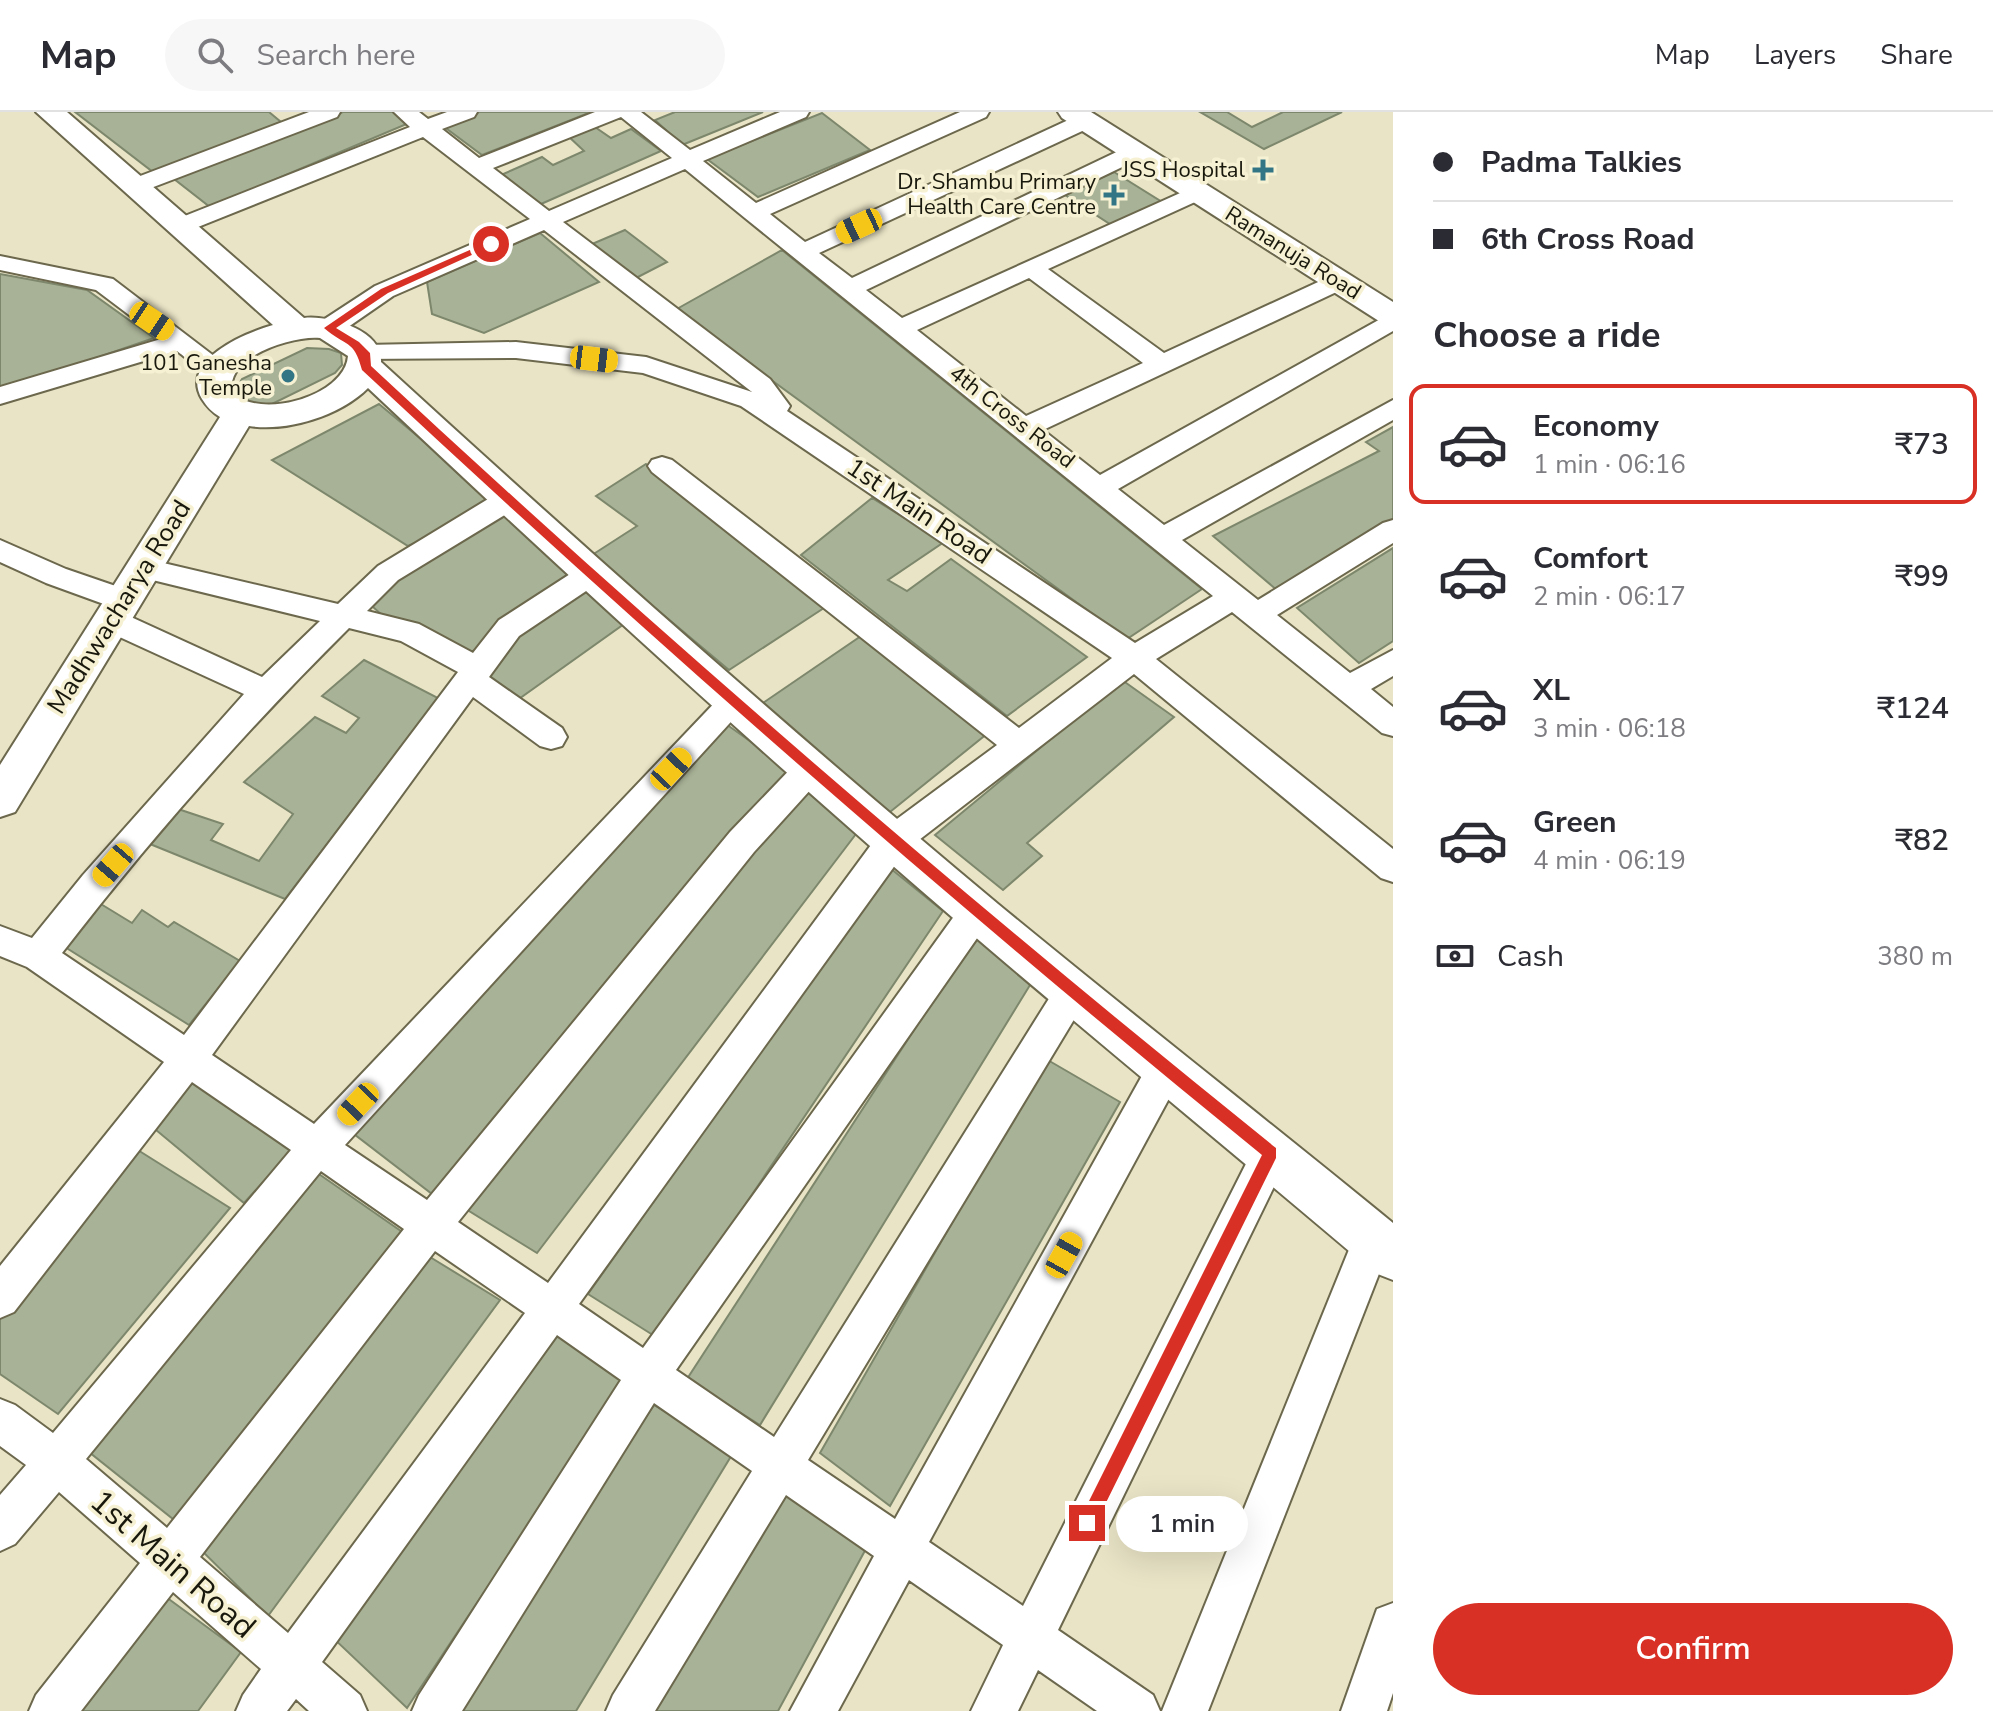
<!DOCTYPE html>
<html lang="en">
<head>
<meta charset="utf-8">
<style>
  :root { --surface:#fff; --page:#f7f7f7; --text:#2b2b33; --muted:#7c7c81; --line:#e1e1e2; --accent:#d93025 }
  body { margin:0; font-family:"Nunito Sans",sans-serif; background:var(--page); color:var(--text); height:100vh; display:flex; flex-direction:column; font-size:30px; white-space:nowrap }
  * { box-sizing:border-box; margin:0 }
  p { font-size:26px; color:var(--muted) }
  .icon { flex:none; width:44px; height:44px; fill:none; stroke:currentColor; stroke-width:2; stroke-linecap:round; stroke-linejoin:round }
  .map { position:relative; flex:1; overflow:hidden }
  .details { display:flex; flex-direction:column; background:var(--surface); width:600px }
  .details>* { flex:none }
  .top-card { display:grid; align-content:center; height:176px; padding:0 40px; background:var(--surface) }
  .end { position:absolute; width:36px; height:36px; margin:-18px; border:10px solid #d93025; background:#fff; box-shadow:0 0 0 4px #fff }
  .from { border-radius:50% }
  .bubble { position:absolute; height:56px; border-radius:28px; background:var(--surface); box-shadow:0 8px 32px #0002; font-size:26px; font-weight:600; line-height:56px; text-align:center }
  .car { position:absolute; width:24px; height:48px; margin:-24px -12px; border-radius:10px; box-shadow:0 0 6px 2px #0007; background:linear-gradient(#f5c518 24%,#345 0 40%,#f5c518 0 76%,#345 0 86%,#f5c518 0) }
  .top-card b { display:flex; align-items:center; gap:28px; height:76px; font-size:30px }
  .top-card b+b { border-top:2px solid var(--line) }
  .top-card i { width:20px; height:20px; background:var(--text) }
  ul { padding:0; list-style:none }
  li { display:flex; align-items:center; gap:24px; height:120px; margin:0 16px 12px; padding:0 24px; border:4px solid transparent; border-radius:16px }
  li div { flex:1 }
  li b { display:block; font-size:30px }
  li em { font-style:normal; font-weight:600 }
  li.active { border-color:var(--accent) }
  li>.icon { width:72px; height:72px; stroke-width:1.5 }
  h2 { padding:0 40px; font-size:36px; line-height:96px }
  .pay { display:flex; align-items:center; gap:20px; height:88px; padding:0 40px; font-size:30px }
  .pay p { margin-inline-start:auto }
  .primary-button { display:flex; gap:16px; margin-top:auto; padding:16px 40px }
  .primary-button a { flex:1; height:92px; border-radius:48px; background:var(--accent); color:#fff; font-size:32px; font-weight:600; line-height:92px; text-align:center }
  header { display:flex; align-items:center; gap:48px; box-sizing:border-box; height:112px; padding:0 40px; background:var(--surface); border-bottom:2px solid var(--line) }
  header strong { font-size:38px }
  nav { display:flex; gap:44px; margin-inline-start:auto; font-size:28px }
  .search { width:560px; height:72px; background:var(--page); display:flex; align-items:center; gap:20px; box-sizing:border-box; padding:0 28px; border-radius:44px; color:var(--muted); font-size:30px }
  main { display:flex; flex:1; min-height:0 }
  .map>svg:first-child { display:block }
  .building { fill:#a8b296; stroke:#7d876c; stroke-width:2 }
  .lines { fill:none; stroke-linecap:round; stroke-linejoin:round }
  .street-casing { stroke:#6c684d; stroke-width:4 }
  .secondary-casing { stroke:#6c684d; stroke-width:4 }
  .street { fill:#fff; fill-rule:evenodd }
  .secondary { fill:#fff; fill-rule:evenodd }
  .route { fill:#d93025 }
  .poi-dot { fill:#327686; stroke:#f6f1d3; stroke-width:3 }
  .labels { text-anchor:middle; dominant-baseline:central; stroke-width:7; stroke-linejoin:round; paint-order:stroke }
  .far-poi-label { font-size:22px; fill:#19180d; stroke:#f6f1d3; text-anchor:end }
  .far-street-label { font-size:22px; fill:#19180d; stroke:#f6f1d3 }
  .street-label { font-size:26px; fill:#19180d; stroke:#f6f1d3 }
  .near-street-label { font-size:32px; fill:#19180d; stroke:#f6f1d3 }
</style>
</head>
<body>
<header>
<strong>Map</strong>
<div class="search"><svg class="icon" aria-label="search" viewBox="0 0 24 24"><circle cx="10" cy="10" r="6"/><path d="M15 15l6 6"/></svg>Search here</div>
<nav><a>Map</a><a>Layers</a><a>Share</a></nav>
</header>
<main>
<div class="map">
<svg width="1393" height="1599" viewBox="0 0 1393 1599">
  <rect width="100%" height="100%" fill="#e9e4c6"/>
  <g class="building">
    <polygon points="75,0 269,0 281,10 153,60"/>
    <polygon points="343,0 394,0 409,11 210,95 169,63"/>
    <polygon points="479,0 591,0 482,43 443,14"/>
    <polygon points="675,0 763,0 682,33 655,8"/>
    <polygon points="1200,0 1227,0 1252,15 1283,0 1342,0 1264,37"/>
    <polygon points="822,1 870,38 758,85 707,47"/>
    <polygon points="592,13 611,26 631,17 661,39 541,92 501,63 542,45 553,53 584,39 567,23"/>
    <polygon points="1114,60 1162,90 1113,114 1065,83"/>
    <polygon points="625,118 667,150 636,166 592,132"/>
    <polygon points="540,121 599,170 484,221 432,202 427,170"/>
    <polygon points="782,138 1202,477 1127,527 675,198"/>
    <polygon points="0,162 87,178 154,226 0,279"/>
    <polygon points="307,236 329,237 341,241 342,253 335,261 268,294 242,292 233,282 242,267"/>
    <polygon points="379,292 500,393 408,434 272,348"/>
    <polygon points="1393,315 1393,407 1278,479 1213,424 1379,339 1366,330"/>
    <polygon points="646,352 827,494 729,558 592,443 637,414 596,384"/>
    <polygon points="872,386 944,430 888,468 907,479 951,447 1087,545 1007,604 801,443"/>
    <polygon points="505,395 581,464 477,547 393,513 373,495 376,487 398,469"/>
    <polygon points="1393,436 1393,529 1359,551 1297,496"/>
    <polygon points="591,473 624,512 516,589 488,568 502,542 535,506"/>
    <polygon points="864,522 988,621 885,704 760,593"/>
    <polygon points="364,548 438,586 285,787 150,732 178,697 223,712 211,728 259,749 293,702 244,670 315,605 346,621 359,606 322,584"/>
    <polygon points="1122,568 1174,605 1027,731 1042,744 1003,778 935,723"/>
    <polygon points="726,612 789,657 436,1085 354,1022"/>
    <polygon points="800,675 859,718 537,1141 461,1094"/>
    <polygon points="890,756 943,799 656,1225 588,1182"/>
    <polygon points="91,786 132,811 142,798 168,815 174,810 240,849 189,913 57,830"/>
    <polygon points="981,815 1038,860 760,1313 687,1267"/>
    <polygon points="1046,947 1120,990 890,1394 820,1341"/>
    <polygon points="195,967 292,1038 244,1091 150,1013"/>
    <polygon points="133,1035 230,1096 58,1302 0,1262 0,1206"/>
    <polygon points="316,1060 408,1124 178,1411 89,1340"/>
    <polygon points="430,1145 500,1188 268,1504 198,1435"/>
    <polygon points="556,1216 630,1261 407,1596 331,1524"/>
    <polygon points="654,1293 733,1341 576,1599 448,1599"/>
    <polygon points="783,1382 868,1433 778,1599 653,1599"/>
    <polygon points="166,1485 241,1540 198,1599 75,1599"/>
  </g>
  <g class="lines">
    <defs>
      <g id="street">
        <polygon points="309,0 340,0 337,5 143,79 127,79 124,74 127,69"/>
        <path d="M394,0H419L428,7L447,0H477L474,5L442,17L479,46L595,0H641L690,38L780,0H809L806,5L703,49L756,91L960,0H989L986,5L770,102L805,130L1077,4L1085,2L1096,9L1093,14L819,141L852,166L1127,35H1143L1146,40L1143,45L866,178L902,206L1198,73L1206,75L1209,80L1206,85L1048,157L1164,241L1329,165H1347L1350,170L1347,175L1043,318L1100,363L1393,200V219L1118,377L1164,413L1393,288V308L1182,428L1258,488L1383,411L1393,408V431L1277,503L1350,561L1393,538V564L1371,577L1393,595V624L1382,621L1232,500L1156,547L1393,737V770L1381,766L1134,562L906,738L579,1192L643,1236L965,789L977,785L989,789L994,799L989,809L676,1258L774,1325L1060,869L1072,865L1084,869L1090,880L1084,891L808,1348L895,1407L1153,944L1166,939L1179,944L1184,956L1179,968L929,1430L1023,1494L1258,1028L1271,1023L1284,1028L1290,1041L1284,1054L1058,1518L1153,1583L1160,1599H1097L1038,1558L1018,1599H971L1003,1533L909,1468L838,1599H790L874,1444L786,1383L655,1599H606L613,1583L752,1359L654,1291L462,1599H412L419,1583L621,1268L557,1223L322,1550L360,1583L367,1599H309L296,1587L287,1599H236L243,1583L261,1557L173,1480L81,1599H29L36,1583L140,1451L59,1380L15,1432L0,1439V1383L26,1353L0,1334V1287L15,1293L53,1321L291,1038L192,970L14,1200L0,1206V1154L164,950L27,855L0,844V814L32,826L83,763L244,582L100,516L95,508L100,500L110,497L120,500L262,565L320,509L132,463L128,456L132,449L142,446L338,492L378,454L498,381L508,378L518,381L522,388L518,395L398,468L367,499L419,512L473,541L499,508L581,455L591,452L601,455L605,462L601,469L519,524L489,565L562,616L567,625L562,634L551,637L540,634L473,585L212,943L314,1012L723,582L734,578L745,582L749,590L345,1033L427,1088L730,720L800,647L811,643L822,647L827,656L822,665L754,740L458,1110L548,1171L882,718L997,633L652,360L648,354L652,348L662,345L672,348L1019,616L1112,546L741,294L643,261L516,246L356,247L352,241L356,235L365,233L516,230L646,245L752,280L544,118L393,184L338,222H320L316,216L320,210L375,174L530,107L423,25L188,119H172L168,114L172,109L410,15ZM621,5L672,46L549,99L493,56ZM685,57L745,106L1213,484L1135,531L787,299L790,294L770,267L563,110ZM1029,166L1143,251L1026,304L917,218ZM349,516L401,529L458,560L184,923L62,841C151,726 246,618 349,516ZM321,1059L404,1117L167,1416L86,1347ZM435,1139L525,1201L288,1521L200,1445Z"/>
        <path d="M0,144L113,167L231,257L227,263C207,268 192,250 177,239L0,292V275L161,227L96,178L0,158Z"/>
        <polygon points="0,428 66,457 133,480 138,488 133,496 123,499 46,471 0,450"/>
        <polygon points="1373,1107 1387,1113 1393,1126 1208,1599 1162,1599 1359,1113"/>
        <polygon points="1393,1491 1393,1581 1387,1599 1341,1599 1377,1497"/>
      </g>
      <g id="secondary">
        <path d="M36,0H67L304,206C329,203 383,218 381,250C583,435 788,617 998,792C1129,900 1262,1004 1393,1111V1168L1375,1161C1240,1046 1102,934 967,818C763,643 564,461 368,276C340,304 287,320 249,314L15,700L0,705V653L220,305C212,300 207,295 202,287C179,248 245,221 273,213ZM320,226L348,244C345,284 261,308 233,281C222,245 294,223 320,226Z"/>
        <polygon points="1058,0 1091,0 1393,190 1393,214 1382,211 1062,6"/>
      </g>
    </defs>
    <use href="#street" class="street-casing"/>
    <use href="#secondary" class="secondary-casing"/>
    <use href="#street" class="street"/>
    <use href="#secondary" class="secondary"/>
  </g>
  <path class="route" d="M488,130L496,132L388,181L336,216L359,230L370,241L371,254C663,526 965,786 1276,1036V1046L1093,1417L1087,1419L1081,1417L1079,1411L1081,1405L1262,1043C953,792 653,530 362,258C354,227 346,235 324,216L381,177Z"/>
  <g class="poi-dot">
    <path d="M1259 46h8v8h8v8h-8v8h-8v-8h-8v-8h8z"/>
    <path d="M1110 71h8v8h8v8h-8v8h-8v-8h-8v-8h8z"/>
    <circle cx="288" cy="264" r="8"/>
  </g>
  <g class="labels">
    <g class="far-poi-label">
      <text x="1245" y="58">JSS Hospital</text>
      <text x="1096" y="70">Dr. Shambu Primary<tspan x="1096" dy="25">Health Care Centre</tspan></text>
      <text x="272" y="251">101 Ganesha<tspan x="272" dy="25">Temple</tspan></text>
    </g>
    <g class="far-street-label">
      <text transform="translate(1293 141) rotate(32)">Ramanuja Road</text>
      <text transform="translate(1012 305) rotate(38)">4th Cross Road</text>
    </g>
    <g class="street-label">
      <text transform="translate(919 399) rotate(34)">1st Main Road</text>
      <text transform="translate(119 495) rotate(-58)">Madhwacharya Road</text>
    </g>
    <g class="near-street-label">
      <text transform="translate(173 1452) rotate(41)">1st Main Road</text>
    </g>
  </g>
</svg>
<i class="end from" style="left:491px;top:132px"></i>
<i class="end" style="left:1087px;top:1411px"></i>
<div class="bubble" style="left:1116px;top:1384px;width:132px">1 min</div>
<i class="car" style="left:859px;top:114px;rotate:245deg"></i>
<i class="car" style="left:152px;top:209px;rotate:124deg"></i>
<i class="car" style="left:594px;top:247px;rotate:97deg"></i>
<i class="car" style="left:671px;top:657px;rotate:43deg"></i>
<i class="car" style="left:113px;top:753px;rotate:221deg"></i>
<i class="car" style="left:358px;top:992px;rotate:223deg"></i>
<i class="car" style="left:1064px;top:1143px;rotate:29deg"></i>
</div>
<section class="details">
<div class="top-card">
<b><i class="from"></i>Padma Talkies</b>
<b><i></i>6th Cross Road</b>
</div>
<h2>Choose a ride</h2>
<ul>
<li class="active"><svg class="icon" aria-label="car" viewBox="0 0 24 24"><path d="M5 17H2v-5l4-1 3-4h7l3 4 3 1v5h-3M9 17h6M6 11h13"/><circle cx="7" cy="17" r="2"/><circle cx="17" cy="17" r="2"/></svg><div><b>Economy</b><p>1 min · 06:16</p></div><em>₹73</em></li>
<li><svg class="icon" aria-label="car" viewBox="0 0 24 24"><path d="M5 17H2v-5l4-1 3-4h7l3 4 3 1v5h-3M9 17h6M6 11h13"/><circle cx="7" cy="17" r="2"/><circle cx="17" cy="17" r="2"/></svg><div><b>Comfort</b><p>2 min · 06:17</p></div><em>₹99</em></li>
<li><svg class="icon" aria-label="car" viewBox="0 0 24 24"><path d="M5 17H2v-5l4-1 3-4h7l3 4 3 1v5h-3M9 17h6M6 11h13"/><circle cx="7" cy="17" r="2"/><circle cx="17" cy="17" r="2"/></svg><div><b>XL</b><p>3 min · 06:18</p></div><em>₹124</em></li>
<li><svg class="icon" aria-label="car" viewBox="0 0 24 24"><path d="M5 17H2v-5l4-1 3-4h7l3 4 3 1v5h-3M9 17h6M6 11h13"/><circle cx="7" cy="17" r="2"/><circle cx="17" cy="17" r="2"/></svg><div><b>Green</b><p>4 min · 06:19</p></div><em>₹82</em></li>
</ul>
<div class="pay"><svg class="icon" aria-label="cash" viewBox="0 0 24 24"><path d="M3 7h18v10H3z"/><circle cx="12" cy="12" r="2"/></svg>Cash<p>380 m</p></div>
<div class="primary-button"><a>Confirm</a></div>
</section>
</main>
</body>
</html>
